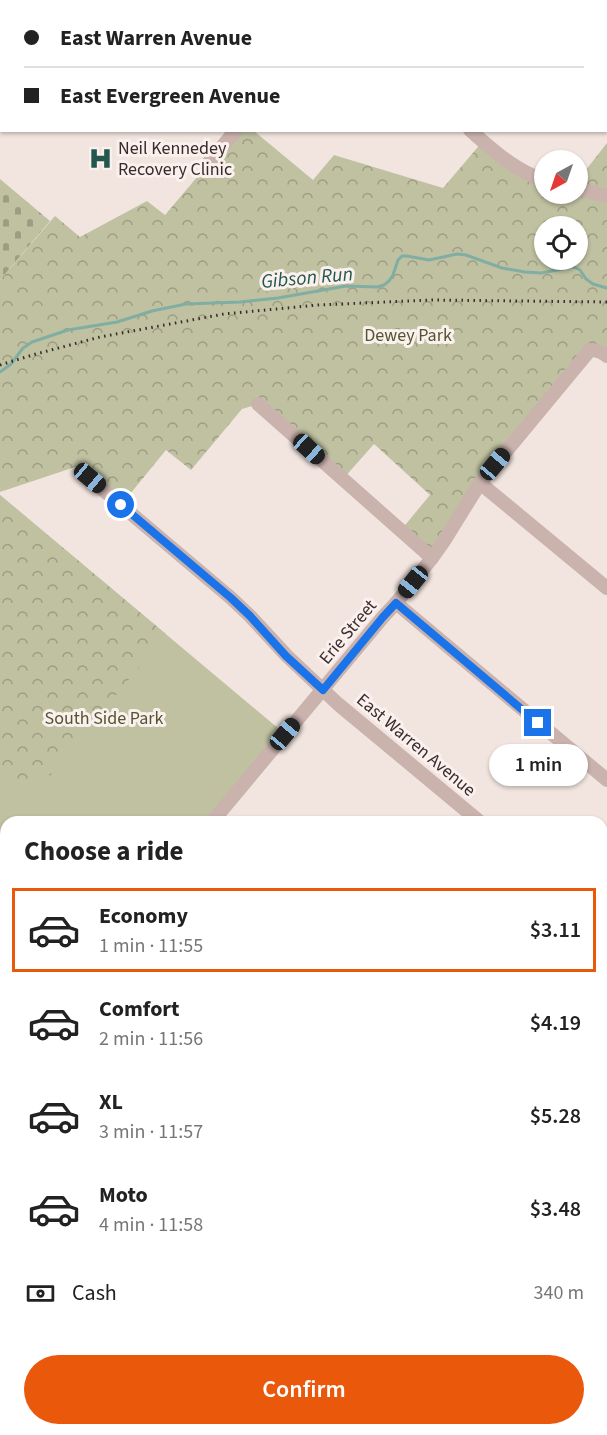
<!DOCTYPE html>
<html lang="en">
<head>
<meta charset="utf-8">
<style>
  :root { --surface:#fff; --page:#f2f2f2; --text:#222; --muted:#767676; --line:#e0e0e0; --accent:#ea580c }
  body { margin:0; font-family:"Source Sans 3",sans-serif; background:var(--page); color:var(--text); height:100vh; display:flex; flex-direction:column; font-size:22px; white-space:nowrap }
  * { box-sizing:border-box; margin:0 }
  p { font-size:20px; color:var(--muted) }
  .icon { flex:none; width:33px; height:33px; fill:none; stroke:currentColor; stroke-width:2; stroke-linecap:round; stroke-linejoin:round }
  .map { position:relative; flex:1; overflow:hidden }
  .drawer { position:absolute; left:0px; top:816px; width:608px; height:620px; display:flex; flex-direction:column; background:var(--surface); border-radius:18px 18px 0 0; box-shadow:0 2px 4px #0004 }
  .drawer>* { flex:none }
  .guide { position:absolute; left:0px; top:0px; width:608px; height:132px; box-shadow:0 2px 4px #0004; display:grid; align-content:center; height:132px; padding:0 24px; background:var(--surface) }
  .needle { width:39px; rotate:220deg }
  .fabs { position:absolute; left:534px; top:150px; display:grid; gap:12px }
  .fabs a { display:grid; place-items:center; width:54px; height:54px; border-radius:50%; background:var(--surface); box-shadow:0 2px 4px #0004; font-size:30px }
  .end { position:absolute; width:27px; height:27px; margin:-14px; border:8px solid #1a73e8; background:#fff; box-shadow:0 0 0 3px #fff }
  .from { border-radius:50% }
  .bubble { position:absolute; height:42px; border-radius:21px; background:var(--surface); box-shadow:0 2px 4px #0004; font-size:20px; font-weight:600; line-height:42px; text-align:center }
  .car { position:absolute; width:18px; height:36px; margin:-18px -9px; border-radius:8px; box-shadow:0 0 4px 2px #0007; background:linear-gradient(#222 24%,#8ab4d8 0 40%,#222 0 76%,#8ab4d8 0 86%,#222 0) }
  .guide b { display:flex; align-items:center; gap:21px; height:57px; font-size:22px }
  .guide b+b { border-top:2px solid var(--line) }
  .guide i { width:15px; height:15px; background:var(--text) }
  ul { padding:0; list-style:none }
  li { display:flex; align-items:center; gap:18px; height:84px; margin:0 12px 9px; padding:0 12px; border:3px solid transparent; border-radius:0px }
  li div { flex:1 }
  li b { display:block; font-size:22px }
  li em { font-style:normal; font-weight:600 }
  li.current { border-color:var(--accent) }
  li>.icon { width:54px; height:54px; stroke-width:1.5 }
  h2 { padding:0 24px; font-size:27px; line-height:72px }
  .pay { display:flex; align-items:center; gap:15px; height:66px; padding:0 24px; font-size:22px }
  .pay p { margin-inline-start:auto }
  .button { display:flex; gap:12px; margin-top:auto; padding:12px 24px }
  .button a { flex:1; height:69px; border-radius:36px; background:var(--accent); color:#fff; font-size:24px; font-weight:600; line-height:69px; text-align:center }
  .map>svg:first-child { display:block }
  .green { fill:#bfc1a1 }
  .forest { fill:url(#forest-crowns); fill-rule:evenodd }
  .cemetery { fill:url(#cemetery-stones) }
  .garden { fill:url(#garden-dots) }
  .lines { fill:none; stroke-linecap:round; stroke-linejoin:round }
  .stream { stroke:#81aea3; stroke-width:3 }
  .minor { stroke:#cab2ad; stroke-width:14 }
  .primary { stroke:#7a5f5d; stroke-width:15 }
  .rail { stroke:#392b2b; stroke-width:3; stroke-dasharray:1.5 4.5; stroke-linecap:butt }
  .route { stroke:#1a73e8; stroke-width:8 }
  .labels { text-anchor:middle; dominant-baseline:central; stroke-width:6; stroke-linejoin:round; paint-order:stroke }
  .poi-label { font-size:18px; fill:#392b2b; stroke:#faf0ed; text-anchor:start }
  .park-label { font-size:18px; fill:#525630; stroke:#faf0ed }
  .street-label { font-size:18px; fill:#392b2b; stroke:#faf0ed }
  .water-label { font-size:20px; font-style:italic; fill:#22584d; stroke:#faf0ed }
</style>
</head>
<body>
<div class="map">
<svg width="607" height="1435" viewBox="0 0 607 1435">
  <defs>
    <pattern id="forest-crowns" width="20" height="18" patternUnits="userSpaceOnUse" patternTransform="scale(1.5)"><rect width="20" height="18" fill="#bfc1a1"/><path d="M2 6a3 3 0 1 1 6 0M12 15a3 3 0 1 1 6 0" fill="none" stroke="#9c9d83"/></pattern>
    <pattern id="cemetery-stones" width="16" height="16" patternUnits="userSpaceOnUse" patternTransform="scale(1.5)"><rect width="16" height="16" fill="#bfc1a1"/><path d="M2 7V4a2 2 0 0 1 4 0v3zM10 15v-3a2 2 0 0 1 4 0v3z" fill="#9c9d83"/></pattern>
    <pattern id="garden-dots" width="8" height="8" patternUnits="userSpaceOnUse" patternTransform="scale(1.5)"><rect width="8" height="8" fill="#bfc1a1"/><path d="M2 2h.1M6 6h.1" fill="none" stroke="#9c9d83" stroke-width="1.8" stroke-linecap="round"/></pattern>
  </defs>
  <rect width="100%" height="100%" fill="#f2e5e0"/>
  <g class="green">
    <polygon points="0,495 285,734 212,822 6,822 6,853 0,848"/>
    <polygon points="602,1021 607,1024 607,1052 602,1048"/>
    <polygon points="607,1116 607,1214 602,1221 602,1125"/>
    <polygon points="607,1292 607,1337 602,1332 602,1299"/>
  </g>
  <g class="forest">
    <path d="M236,131H254L313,180L334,155L443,188L483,141L544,180V194H578V180L607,143V356H585L432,558L401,530L430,495L374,444L343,479L258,404L242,409L191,470L166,450L121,505L75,467L0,492V280L55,216L80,237L147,201L165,215ZM544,226H578V260H544Z"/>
    <polygon points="0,495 166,634 50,776 41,769 26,787 0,766"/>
  </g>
  <polygon class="cemetery" points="0,179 50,221 0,280"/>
  <polygon class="garden" points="6,970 6,1053 5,1054 0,1049 0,978"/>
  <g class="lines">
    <polyline class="stream" points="0,372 11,364 23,348 32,342 68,330 117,322 152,311 186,304 240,302 278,298 346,286 377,287 384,285 389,281 393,275 398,260 402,256 407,256 429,260 457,254 466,255 502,268 525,272 541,273 574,267 580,270 586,279 593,284 607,288"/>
    <g class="minor">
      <polyline points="209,0 211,2"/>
      <polyline points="571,0 572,2"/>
      <polyline points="345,2 346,0"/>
      <polyline points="606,30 607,31"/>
      <path d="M470,130C493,150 515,171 544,180"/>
      <polyline points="206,166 236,130"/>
      <polyline points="578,189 607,196"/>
      <polyline points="258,404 432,558"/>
      <polyline points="89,478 231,598 250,616 287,656 338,704 480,822"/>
      <polyline points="480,483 607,588"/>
      <polyline points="396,603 607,780"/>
      <path d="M212,822L383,617L396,603L432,558L444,541L480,483L585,356L590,350C597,350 602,352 607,356"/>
      <polyline points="0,848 6,853"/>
      <polyline points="602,923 607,928"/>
      <polyline points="0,1076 6,1069"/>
      <polyline points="0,1296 6,1301"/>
      <polyline points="602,1352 607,1357"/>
      <polyline points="158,1430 165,1435"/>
    </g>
    <g class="primary">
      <polyline points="602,1257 607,1251"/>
      <polyline points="438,1435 443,1430"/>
    </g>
    <polyline class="rail" points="0,365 36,354 100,337 224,314 318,305 432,300 607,302"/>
  </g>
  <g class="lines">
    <polyline class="route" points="121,505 231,598 250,616 286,656 323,690 383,617 396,603 538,723"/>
  </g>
  <defs>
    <symbol id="hospital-bare" viewBox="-9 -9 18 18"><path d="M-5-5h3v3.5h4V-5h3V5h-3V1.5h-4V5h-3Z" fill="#22584d" stroke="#faf0ed" stroke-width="2.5" paint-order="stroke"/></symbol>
  </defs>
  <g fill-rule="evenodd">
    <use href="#hospital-bare" x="84" y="142" width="33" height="33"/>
  </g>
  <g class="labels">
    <g class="poi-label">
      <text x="118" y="148">Neil Kennedey<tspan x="118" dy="21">Recovery Clinic</tspan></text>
    </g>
    <g class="park-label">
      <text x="408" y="335">Dewey Park</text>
      <text x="104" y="718">South Side Park</text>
    </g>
    <g class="street-label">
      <text transform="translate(348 632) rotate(-50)">Erie Street</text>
      <text transform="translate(416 745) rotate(40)">East Warren Avenue</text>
    </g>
    <g class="water-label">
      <text transform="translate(307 278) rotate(-5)">Gibson Run</text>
    </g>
  </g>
</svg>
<div class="fabs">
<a><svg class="needle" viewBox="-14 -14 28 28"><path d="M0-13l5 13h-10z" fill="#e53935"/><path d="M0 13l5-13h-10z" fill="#767676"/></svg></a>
<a><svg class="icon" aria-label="locate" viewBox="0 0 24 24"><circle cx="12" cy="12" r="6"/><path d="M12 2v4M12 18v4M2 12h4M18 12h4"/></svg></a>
</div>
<i class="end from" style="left:121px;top:505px"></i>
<i class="end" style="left:538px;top:723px"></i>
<div class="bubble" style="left:489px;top:744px;width:99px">1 min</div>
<i class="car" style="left:309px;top:449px;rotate:132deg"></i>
<i class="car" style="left:495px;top:464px;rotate:40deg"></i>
<i class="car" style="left:90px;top:478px;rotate:130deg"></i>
<i class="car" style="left:413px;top:582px;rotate:219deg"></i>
<i class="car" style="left:285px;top:734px;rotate:40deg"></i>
<div class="guide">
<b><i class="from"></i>East Warren Avenue</b>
<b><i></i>East Evergreen Avenue</b>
</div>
<section class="drawer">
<h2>Choose a ride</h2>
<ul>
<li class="current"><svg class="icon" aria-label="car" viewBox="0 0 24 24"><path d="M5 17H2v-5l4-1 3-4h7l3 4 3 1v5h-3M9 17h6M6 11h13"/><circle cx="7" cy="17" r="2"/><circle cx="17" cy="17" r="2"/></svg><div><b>Economy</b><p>1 min · 11:55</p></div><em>$3.11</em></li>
<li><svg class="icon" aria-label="car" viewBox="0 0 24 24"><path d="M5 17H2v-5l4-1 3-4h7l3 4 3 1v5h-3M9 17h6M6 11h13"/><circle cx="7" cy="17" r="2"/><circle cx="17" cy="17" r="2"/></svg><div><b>Comfort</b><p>2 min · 11:56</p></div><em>$4.19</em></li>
<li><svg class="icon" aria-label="car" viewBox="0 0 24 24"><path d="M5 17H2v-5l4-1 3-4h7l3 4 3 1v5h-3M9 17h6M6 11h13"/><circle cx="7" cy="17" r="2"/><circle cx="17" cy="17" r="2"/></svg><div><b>XL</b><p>3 min · 11:57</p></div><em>$5.28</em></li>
<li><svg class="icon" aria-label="car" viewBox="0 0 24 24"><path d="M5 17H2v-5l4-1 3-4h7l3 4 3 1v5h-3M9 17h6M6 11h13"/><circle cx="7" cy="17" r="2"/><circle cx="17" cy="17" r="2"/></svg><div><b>Moto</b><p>4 min · 11:58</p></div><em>$3.48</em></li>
</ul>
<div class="pay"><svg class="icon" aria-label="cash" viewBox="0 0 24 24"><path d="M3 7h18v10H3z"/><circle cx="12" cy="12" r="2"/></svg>Cash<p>340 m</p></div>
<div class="button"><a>Confirm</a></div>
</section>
</div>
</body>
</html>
